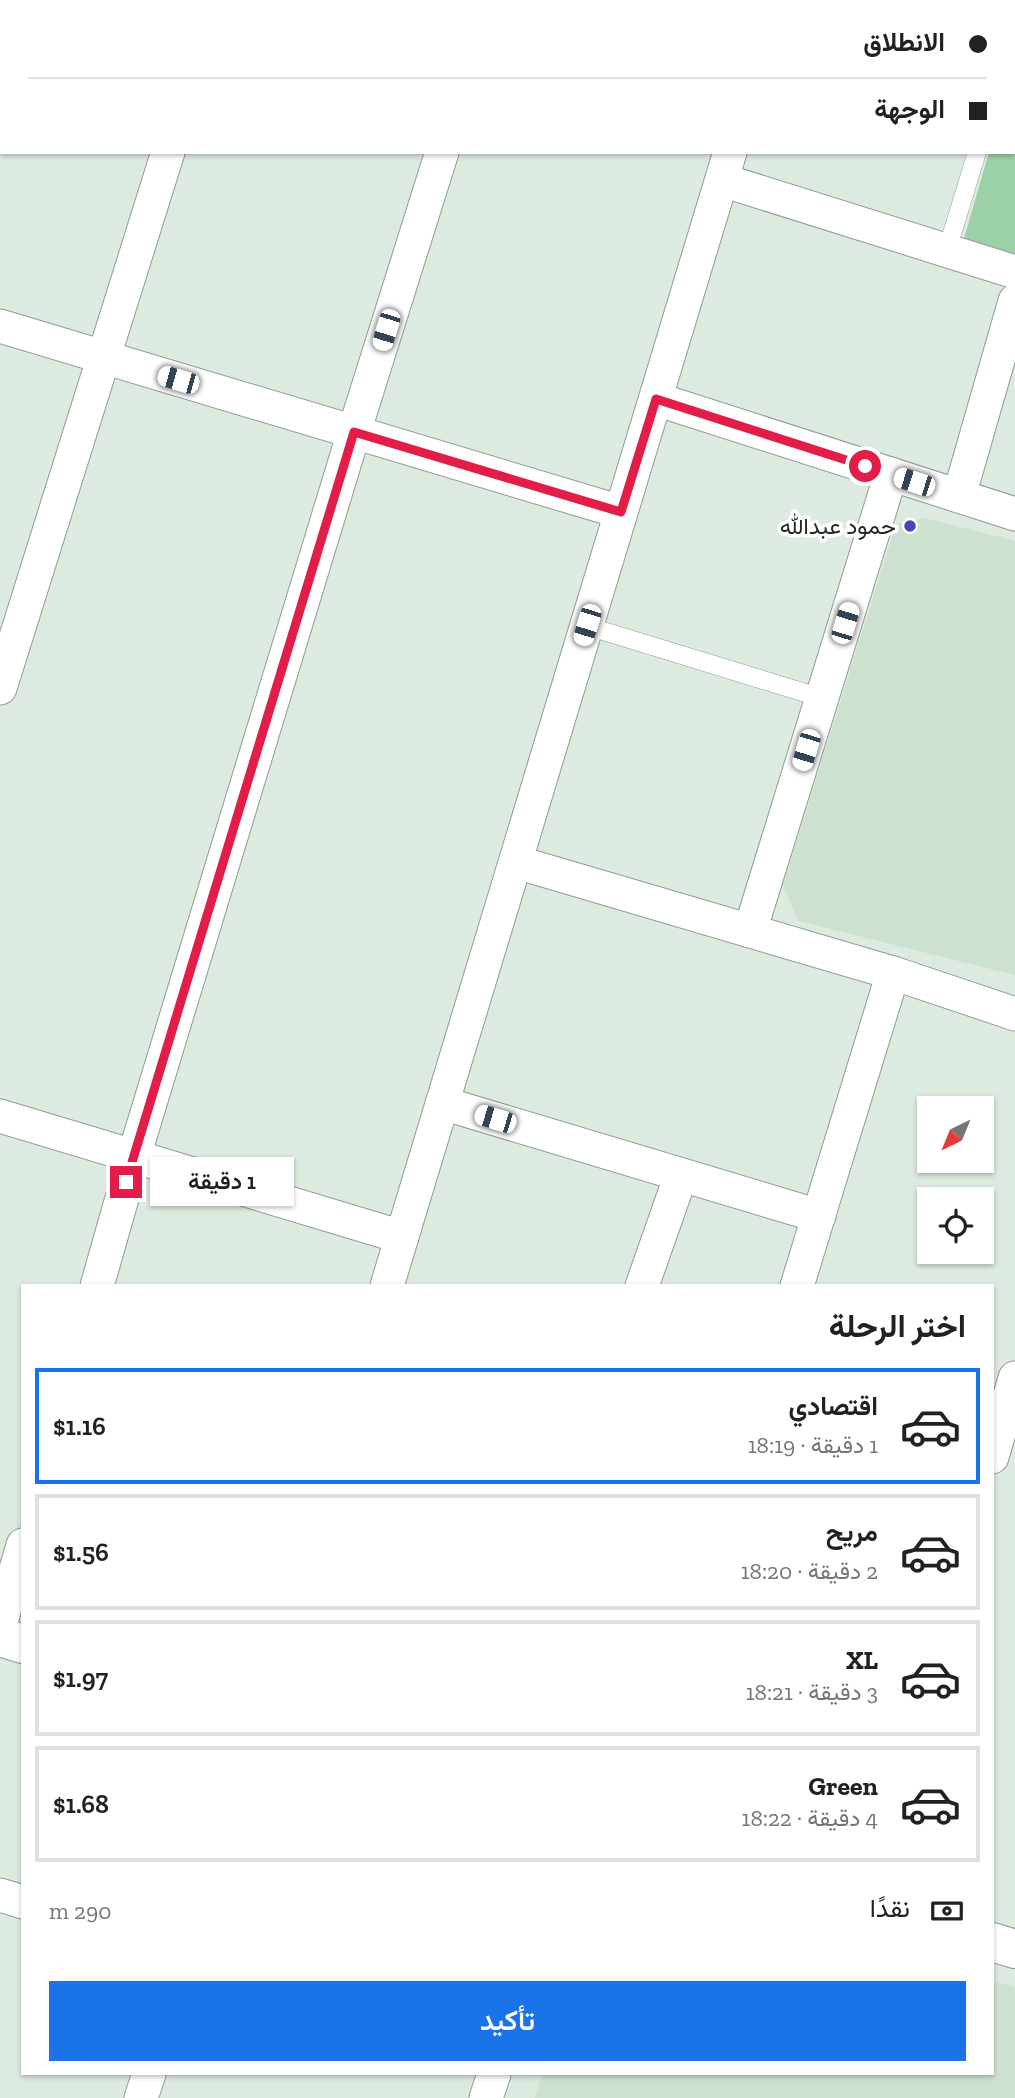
<!DOCTYPE html>
<html lang="ar">
<head>
<meta charset="utf-8">
<style>
  :root { --surface:#fff; --page:#f6f6f6; --text:#202124; --muted:#757577; --line:#e0e0e0; --accent:#1a73e8 }
  body { margin:0; font-family:"Zilla Slab",Vazirmatn,serif; background:var(--page); color:var(--text); direction:rtl; height:100vh; display:flex; flex-direction:column; font-size:26px; white-space:nowrap }
  * { box-sizing:border-box; margin:0 }
  p { font-size:23px; color:var(--muted) }
  .icon { flex:none; width:38px; height:38px; fill:none; stroke:currentColor; stroke-width:2; stroke-linecap:round; stroke-linejoin:round }
  .map { position:relative; flex:1; overflow:hidden; direction:ltr }
  .sheet { position:absolute; left:21px; top:1284px; width:973px; height:791px; display:flex; flex-direction:column; background:var(--surface); border-radius:0px; box-shadow:0 2px 5px #0004; direction:rtl }
  .sheet>* { flex:none }
  .hud { position:absolute; left:0px; top:0px; width:1015px; height:154px; box-shadow:0 2px 5px #0004; direction:rtl; display:grid; align-content:center; height:154px; padding:0 28px; background:var(--surface) }
  .needle { width:46px; rotate:223deg }
  .tools { position:absolute; left:917px; top:1096px; display:grid; gap:14px }
  .tools a { display:grid; place-items:center; width:77px; height:77px; border-radius:0px; background:var(--surface); box-shadow:0 2px 5px #0004; font-size:35px }
  .end { position:absolute; width:32px; height:32px; margin:-16px; border:9px solid #e11d48; background:#fff; box-shadow:0 0 0 4px #fff }
  .from { border-radius:50% }
  .bubble { position:absolute; height:49px; border-radius:0px; background:var(--surface); box-shadow:0 2px 5px #0004; font-size:23px; font-weight:600; line-height:49px; text-align:center; direction:rtl }
  .car { position:absolute; width:21px; height:42px; margin:-21px -10px; border-radius:9px; box-shadow:0 0 5px 2px #0007; background:linear-gradient(#fff 24%,#345 0 40%,#fff 0 76%,#345 0 86%,#fff 0) }
  .hud b { display:flex; align-items:center; gap:24px; height:66px; font-size:26px }
  .hud b+b { border-top:2px solid var(--line) }
  .hud i { width:18px; height:18px; background:var(--text) }
  ul { padding:0; list-style:none }
  li { display:flex; align-items:center; gap:21px; height:116px; margin:0 14px 10px; padding:0 14px; border:4px solid var(--line); border-radius:0px }
  li div { flex:1 }
  li b { display:block; font-size:26px }
  li em { font-style:normal; font-weight:600 }
  li.current { border-color:var(--accent) }
  li>.icon { width:63px; height:63px; stroke-width:1.5 }
  h2 { padding:0 28px; font-size:32px; line-height:84px }
  .pay { display:flex; align-items:center; gap:18px; height:77px; padding:0 28px; font-size:26px }
  .pay p { margin-inline-start:auto }
  .action { display:flex; gap:14px; margin-top:auto; padding:14px 28px }
  .action a { flex:1; height:80px; border-radius:0px; background:var(--accent); color:#fff; font-size:28px; font-weight:600; line-height:80px; text-align:center }
  .map>svg:first-child { display:block }
  .built { fill:#cde1d1 }
  .green { fill:#9cd0a9 }
  .lines { fill:none; stroke-linecap:round; stroke-linejoin:round }
  .service-casing { stroke:#8f9c92; stroke-width:19 }
  .minor-casing { stroke:#8f9c92; stroke-width:35 }
  .tertiary-casing { stroke:#8f9c92; stroke-width:40 }
  .service { stroke:#fff; stroke-width:18 }
  .minor { stroke:#fff; stroke-width:33 }
  .tertiary { stroke:#fff; stroke-width:38 }
  .route { stroke:#e11d48; stroke-width:9 }
  .poi-dot { fill:#4a44bb; stroke:#fff; stroke-width:2.5 }
  .labels { text-anchor:middle; dominant-baseline:central; stroke-width:7; stroke-linejoin:round; paint-order:stroke }
  .poi-label { font-size:23px; fill:#232925; stroke:#fff; text-anchor:end }
</style>
</head>
<body>
<div class="map">
<svg width="1015" height="2098" viewBox="0 0 1015 2098">
  <rect width="100%" height="100%" fill="#dceadf"/>
  <g class="built">
    <polygon points="925,518 1015,541 1015,975 798,921 783,885 896,524"/>
    <polygon points="992,1981 1015,1987 1015,2098 535,2098 542,2074 992,2074"/>
  </g>
  <polygon class="green" points="1015,65 1015,258 963,242 989,152 1013,152"/>
  <g class="lines">
    <defs>
      <g id="service">
        <polyline points="1013,36 1015,30"/>
        <polyline points="947,250 977,152"/>
        <polyline points="587,626 822,698"/>
      </g>
      <g id="minor">
        <polyline points="709,0 715,2"/>
        <polyline points="216,2 216,0"/>
        <polyline points="490,2 490,0"/>
        <polyline points="776,2 776,0"/>
        <polyline points="0,86 2,86"/>
        <polyline points="722,180 1015,272"/>
        <polyline points="0,326 621,512"/>
        <polyline points="656,399 1015,514"/>
        <polyline points="959,496 1015,301"/>
        <polyline points="0,688 168,152"/>
        <polyline points="516,862 893,973 1015,1014"/>
        <polyline points="750,931 891,474"/>
        <polyline points="442,1103 819,1216"/>
        <polyline points="0,1116 402,1237"/>
        <polyline points="97,1286 134,1156 354,432 442,152"/>
        <polyline points="387,1286 730,152"/>
        <polyline points="642,1286 681,1175"/>
        <polyline points="797,1286 893,973"/>
        <polyline points="992,1457 1015,1378"/>
        <polyline points="0,1625 23,1545"/>
        <polyline points="0,1895 23,1902"/>
        <polyline points="141,2098 149,2074"/>
        <polyline points="486,2098 494,2074"/>
      </g>
      <g id="tertiary">
        <polyline points="0,1637 23,1644"/>
        <polyline points="992,1942 1015,1949"/>
      </g>
    </defs>
    <use href="#service" class="service-casing"/>
    <use href="#minor" class="minor-casing"/>
    <use href="#tertiary" class="tertiary-casing"/>
    <use href="#service" class="service"/>
    <use href="#minor" class="minor"/>
    <use href="#tertiary" class="tertiary"/>
  </g>
  <g class="lines">
    <polyline class="route" points="126,1182 354,432 621,512 656,399 865,466"/>
  </g>
  <circle class="poi-dot" cx="910" cy="526" r="7"/>
  <g class="labels">
    <g class="poi-label">
      <text x="896" y="526">حمود عبدالله</text>
    </g>
  </g>
</svg>
<div class="tools">
<a><svg class="needle" viewBox="-14 -14 28 28"><path d="M0-13l5 13h-10z" fill="#e53935"/><path d="M0 13l5-13h-10z" fill="#757577"/></svg></a>
<a><svg class="icon" aria-label="locate" viewBox="0 0 24 24"><circle cx="12" cy="12" r="6"/><path d="M12 2v4M12 18v4M2 12h4M18 12h4"/></svg></a>
</div>
<i class="end from" style="left:865px;top:466px"></i>
<i class="end" style="left:126px;top:1182px"></i>
<div class="bubble" style="left:150px;top:1157px;width:144px">1 دقيقة</div>
<i class="car" style="left:386px;top:330px;rotate:197deg"></i>
<i class="car" style="left:178px;top:380px;rotate:286deg"></i>
<i class="car" style="left:914px;top:482px;rotate:288deg"></i>
<i class="car" style="left:845px;top:623px;rotate:17deg"></i>
<i class="car" style="left:587px;top:625px;rotate:197deg"></i>
<i class="car" style="left:806px;top:750px;rotate:197deg"></i>
<i class="car" style="left:495px;top:1119px;rotate:287deg"></i>
<div class="hud">
<b><i class="from"></i>الانطلاق</b>
<b><i></i>الوجهة</b>
</div>
<section class="sheet">
<h2>اختر الرحلة</h2>
<ul>
<li class="current"><svg class="icon" aria-label="car" viewBox="0 0 24 24"><path d="M5 17H2v-5l4-1 3-4h7l3 4 3 1v5h-3M9 17h6M6 11h13"/><circle cx="7" cy="17" r="2"/><circle cx="17" cy="17" r="2"/></svg><div><b>اقتصادي</b><p>1 دقيقة · 18:19</p></div><em>$1.16</em></li>
<li><svg class="icon" aria-label="car" viewBox="0 0 24 24"><path d="M5 17H2v-5l4-1 3-4h7l3 4 3 1v5h-3M9 17h6M6 11h13"/><circle cx="7" cy="17" r="2"/><circle cx="17" cy="17" r="2"/></svg><div><b>مريح</b><p>2 دقيقة · 18:20</p></div><em>$1.56</em></li>
<li><svg class="icon" aria-label="car" viewBox="0 0 24 24"><path d="M5 17H2v-5l4-1 3-4h7l3 4 3 1v5h-3M9 17h6M6 11h13"/><circle cx="7" cy="17" r="2"/><circle cx="17" cy="17" r="2"/></svg><div><b>XL</b><p>3 دقيقة · 18:21</p></div><em>$1.97</em></li>
<li><svg class="icon" aria-label="car" viewBox="0 0 24 24"><path d="M5 17H2v-5l4-1 3-4h7l3 4 3 1v5h-3M9 17h6M6 11h13"/><circle cx="7" cy="17" r="2"/><circle cx="17" cy="17" r="2"/></svg><div><b>Green</b><p>4 دقيقة · 18:22</p></div><em>$1.68</em></li>
</ul>
<div class="pay"><svg class="icon" aria-label="cash" viewBox="0 0 24 24"><path d="M3 7h18v10H3z"/><circle cx="12" cy="12" r="2"/></svg>نقدًا<p>290 m</p></div>
<div class="action"><a>تأكيد</a></div>
</section>
</div>
</body>
</html>
